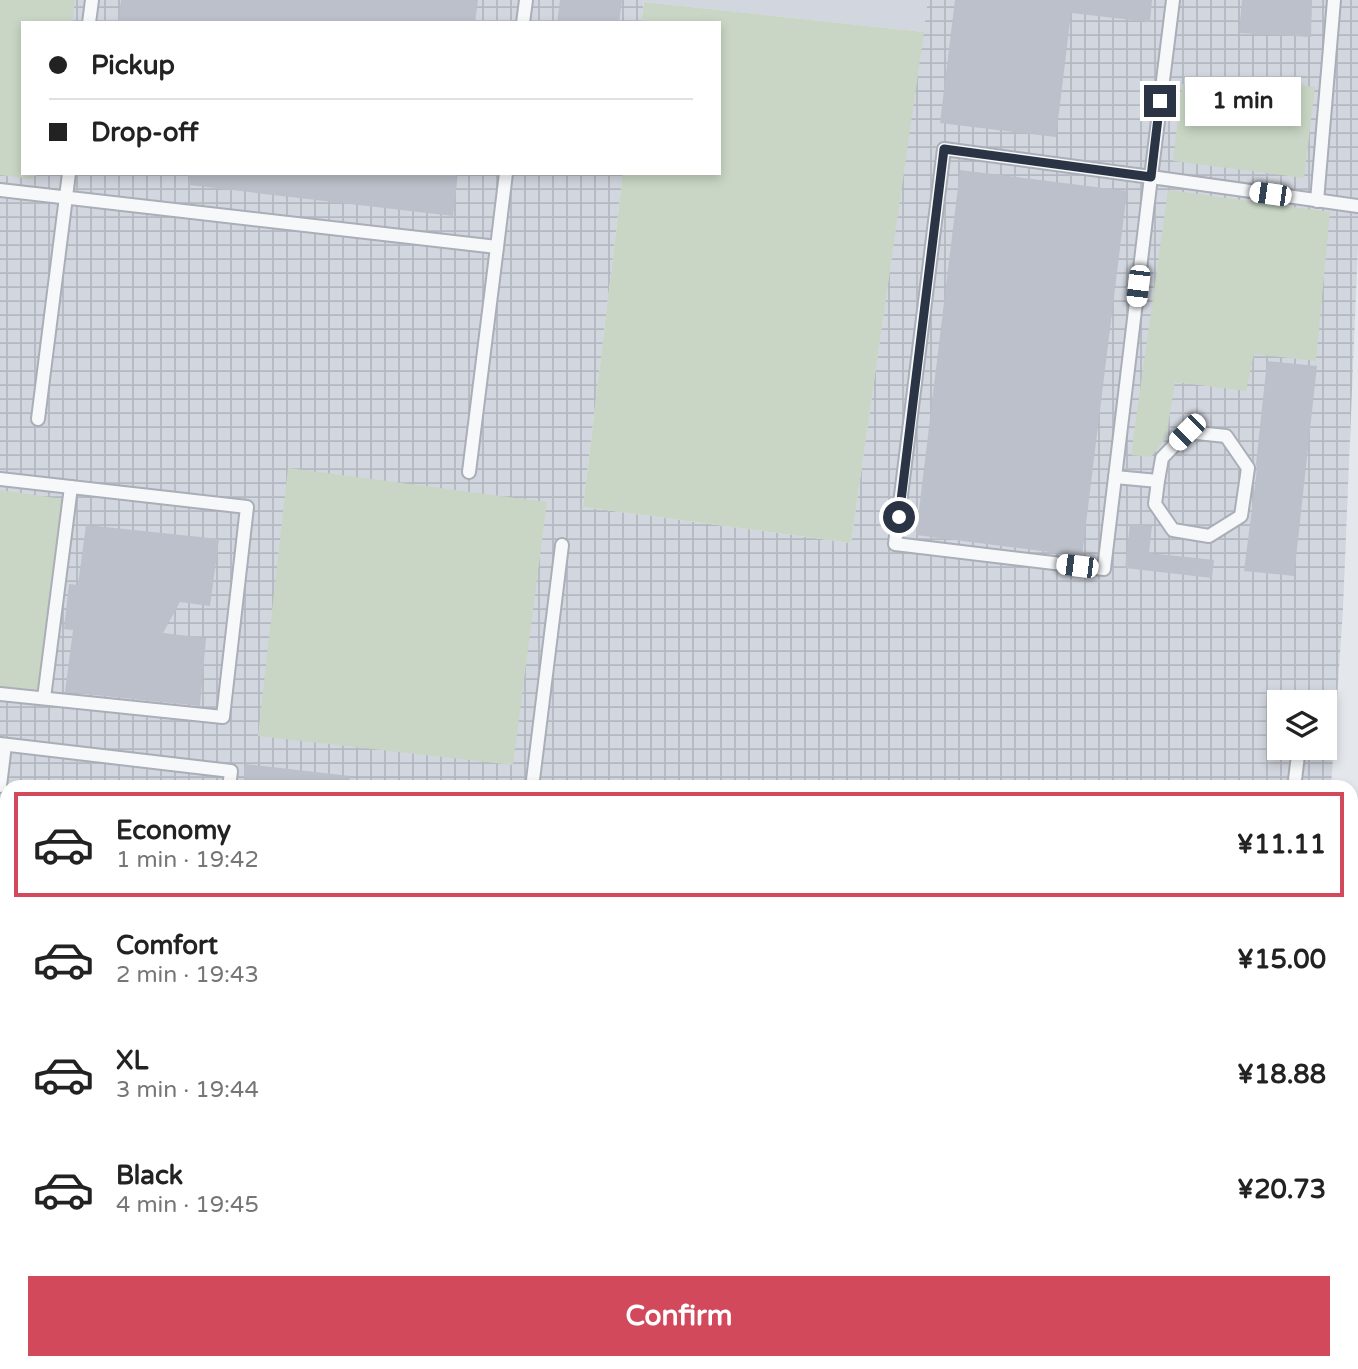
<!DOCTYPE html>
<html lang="en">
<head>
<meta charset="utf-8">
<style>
  :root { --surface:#fff; --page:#f2f2f2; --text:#222; --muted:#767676; --line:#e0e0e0; --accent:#d1495b }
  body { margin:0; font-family:"Varela Round",sans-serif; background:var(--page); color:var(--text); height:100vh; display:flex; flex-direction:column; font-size:26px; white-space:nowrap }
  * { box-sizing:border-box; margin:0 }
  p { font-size:23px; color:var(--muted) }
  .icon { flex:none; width:38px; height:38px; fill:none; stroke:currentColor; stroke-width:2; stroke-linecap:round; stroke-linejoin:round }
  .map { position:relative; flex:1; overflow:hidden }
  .drawer { position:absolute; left:0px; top:780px; width:1358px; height:590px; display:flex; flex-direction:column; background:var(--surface); border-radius:21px 21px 0 0; box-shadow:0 4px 10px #0003 }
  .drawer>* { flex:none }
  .banner { position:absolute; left:21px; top:21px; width:700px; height:154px; border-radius:0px; box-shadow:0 4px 10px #0003; display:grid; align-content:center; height:154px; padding:0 28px; background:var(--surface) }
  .controls { position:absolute; left:1267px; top:690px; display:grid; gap:14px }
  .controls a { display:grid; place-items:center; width:70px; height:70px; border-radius:0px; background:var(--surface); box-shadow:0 4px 10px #0003; font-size:35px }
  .end { position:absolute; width:32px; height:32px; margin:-16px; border:9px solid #2b3445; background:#fff; box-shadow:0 0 0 4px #fff }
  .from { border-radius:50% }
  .bubble { position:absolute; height:49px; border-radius:0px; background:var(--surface); box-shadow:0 4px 10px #0003; font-size:23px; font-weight:800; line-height:49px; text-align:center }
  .car { position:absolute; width:21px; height:42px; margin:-21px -10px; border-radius:9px; box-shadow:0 0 5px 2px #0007; background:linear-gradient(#fff 24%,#345 0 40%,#fff 0 76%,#345 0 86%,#fff 0) }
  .banner b { display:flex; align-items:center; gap:24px; height:66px; font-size:26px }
  .banner b+b { border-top:2px solid var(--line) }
  .banner i { width:18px; height:18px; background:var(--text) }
  ul { padding:12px 0 0; list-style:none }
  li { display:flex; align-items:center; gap:21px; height:105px; margin:0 14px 10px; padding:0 14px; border:4px solid transparent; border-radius:0px }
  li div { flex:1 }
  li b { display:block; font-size:26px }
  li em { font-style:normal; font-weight:800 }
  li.on { border-color:var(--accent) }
  li>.icon { width:63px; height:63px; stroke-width:1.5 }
  .primary-button { display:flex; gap:14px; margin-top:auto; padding:14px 28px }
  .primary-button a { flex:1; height:80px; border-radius:0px; background:var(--accent); color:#fff; font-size:28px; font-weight:800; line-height:80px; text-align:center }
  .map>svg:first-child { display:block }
  .built { fill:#d2d6de }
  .industrial { fill:url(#industrial-grid); fill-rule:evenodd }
  .grass { fill:#c9d6c5 }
  .garden { fill:url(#garden-dots) }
  .building { fill:#bbc0ca }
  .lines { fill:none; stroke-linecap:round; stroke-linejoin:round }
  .service-casing { stroke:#a9aeb7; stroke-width:16 }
  .primary-casing { stroke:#a3abb8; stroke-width:42 }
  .service { stroke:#f7f8fa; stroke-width:12 }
  .primary { stroke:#fff; stroke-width:38 }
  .route { stroke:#2b3445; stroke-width:9 }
</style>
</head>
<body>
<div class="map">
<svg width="1358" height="1369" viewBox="0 0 1358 1369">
  <defs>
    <pattern id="industrial-grid" width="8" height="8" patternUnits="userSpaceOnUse" patternTransform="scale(1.75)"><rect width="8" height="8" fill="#d2d6de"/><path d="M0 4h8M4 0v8" fill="none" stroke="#b4b8c0"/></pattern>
    <pattern id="garden-dots" width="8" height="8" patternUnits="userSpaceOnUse" patternTransform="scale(1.75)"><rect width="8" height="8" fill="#c9d6c5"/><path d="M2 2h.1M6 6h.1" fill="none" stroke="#adb8ab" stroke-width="1.8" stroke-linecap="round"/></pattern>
  </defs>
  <rect width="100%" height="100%" fill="#e4e7ec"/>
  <g class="built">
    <polygon points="644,0 928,0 924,32 644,2"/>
    <polygon points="1029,1363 1288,1363 1287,1369 1028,1369"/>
  </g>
  <g class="industrial">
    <path d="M0,0H644L641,23H23V173H623L583,507L851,543L928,0H1358V245L1343,609L1331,787L7,788V1363H256L255,1369H0ZM1279,702H1325V747H1279Z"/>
    <polygon points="418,1363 739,1363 738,1369 417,1369"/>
    <polygon points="849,1363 1029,1363 1028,1369 849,1369"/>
  </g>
  <g class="grass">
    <polygon points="0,0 75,0 72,23 23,23 23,173 39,173 31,179 0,175"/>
    <polygon points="644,2 924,32 851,543 583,507 623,173 719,173 719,23 641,23"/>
    <polygon points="1182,84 1259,96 1293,84 1315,87 1304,178 1173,161"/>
    <polygon points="1168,190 1330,212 1316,361 1254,354 1246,391 1175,382 1166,438 1151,457 1131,455"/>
    <polygon points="288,468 547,502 513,765 258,736"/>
    <polygon points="0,490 62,499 37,692 0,688"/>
  </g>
  <polygon class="garden" points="739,1363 849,1363 849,1369 738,1369"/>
  <g class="building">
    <polygon points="121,0 478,0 475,23 118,23"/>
    <polygon points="560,0 622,0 619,23 557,23"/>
    <polygon points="955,0 1152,0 1150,22 1071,13 1056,137 940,123"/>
    <polygon points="1242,0 1312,0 1311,37 1239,33"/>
    <polygon points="960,170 1127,191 1082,556 916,535"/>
    <polygon points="189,173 458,173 453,216 189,185"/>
    <polygon points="1267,361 1317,366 1294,576 1244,571 1257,469 1256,464"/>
    <polygon points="1130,524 1152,526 1149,553 1214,560 1212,578 1125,568"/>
    <polygon points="86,525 219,539 210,606 180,602 163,633 206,638 200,706 65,692 73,630 64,629 69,584 78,585"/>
    <polygon points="245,764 350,776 349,788 243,788"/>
  </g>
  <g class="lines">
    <defs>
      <g id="service">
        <polyline points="1173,0 1151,177 1358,206"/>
        <polyline points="89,23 92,0"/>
        <polyline points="523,23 526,0"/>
        <polygon points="944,149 1151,177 1104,569 895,544"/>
        <polyline points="0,190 497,247 506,173"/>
        <polyline points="1317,201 1334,0"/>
        <polyline points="38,419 69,173"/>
        <polyline points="469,472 497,247"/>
        <polyline points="1115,477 1158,481 1155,504 1173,530 1209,536 1241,516 1248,468 1226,436 1187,432 1162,458 1158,481"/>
        <polyline points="0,479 247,507 223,717 0,694"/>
        <polyline points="44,698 71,487"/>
        <polyline points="0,744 231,771 229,788"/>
        <polyline points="0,786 5,745"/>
        <polyline points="532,788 562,545"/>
        <polyline points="1294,788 1299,747"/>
        <polyline points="0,839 7,840"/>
        <polyline points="0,1156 7,1157"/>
        <polyline points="0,1199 7,1200"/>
        <polyline points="0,1328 7,1329"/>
        <polyline points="1124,1363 1176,1369"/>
        <polyline points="75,1369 75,1363"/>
        <polyline points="460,1369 461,1363"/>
        <polyline points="598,1369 599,1363"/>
        <polyline points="1041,1369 1041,1363"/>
      </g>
      <g id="primary">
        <polyline points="1351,968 1358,849"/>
        <polyline points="1328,1369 1328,1363"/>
      </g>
    </defs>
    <use href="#service" class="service-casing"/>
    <use href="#primary" class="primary-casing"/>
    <use href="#service" class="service"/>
    <use href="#primary" class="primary"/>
  </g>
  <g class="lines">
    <polyline class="route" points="899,517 944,149 1151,177 1160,101"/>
  </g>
</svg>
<div class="controls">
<a><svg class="icon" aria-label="layers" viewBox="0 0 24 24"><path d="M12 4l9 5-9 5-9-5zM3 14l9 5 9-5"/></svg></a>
</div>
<i class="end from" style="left:899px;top:517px"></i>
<i class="end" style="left:1160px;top:101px"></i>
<div class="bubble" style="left:1185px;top:77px;width:116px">1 min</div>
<i class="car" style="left:1270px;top:194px;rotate:278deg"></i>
<i class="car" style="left:1138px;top:286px;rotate:187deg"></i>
<i class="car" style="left:1187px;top:432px;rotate:225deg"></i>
<i class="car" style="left:1077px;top:566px;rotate:277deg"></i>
<div class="banner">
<b><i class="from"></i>Pickup</b>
<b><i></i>Drop-off</b>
</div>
<section class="drawer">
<ul>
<li class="on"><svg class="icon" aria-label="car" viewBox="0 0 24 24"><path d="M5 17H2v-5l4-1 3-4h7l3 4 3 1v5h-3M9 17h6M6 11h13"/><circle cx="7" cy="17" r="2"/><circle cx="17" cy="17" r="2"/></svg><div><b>Economy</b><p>1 min · 19:42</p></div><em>¥11.11</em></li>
<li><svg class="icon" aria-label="car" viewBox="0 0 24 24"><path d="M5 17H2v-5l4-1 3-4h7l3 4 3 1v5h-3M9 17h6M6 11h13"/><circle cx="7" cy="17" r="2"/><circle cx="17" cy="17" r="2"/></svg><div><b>Comfort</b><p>2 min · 19:43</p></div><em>¥15.00</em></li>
<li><svg class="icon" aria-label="car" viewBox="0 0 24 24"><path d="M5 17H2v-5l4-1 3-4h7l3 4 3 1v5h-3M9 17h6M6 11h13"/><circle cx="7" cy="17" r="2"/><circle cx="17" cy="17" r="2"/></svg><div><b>XL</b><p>3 min · 19:44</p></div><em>¥18.88</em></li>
<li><svg class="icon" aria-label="car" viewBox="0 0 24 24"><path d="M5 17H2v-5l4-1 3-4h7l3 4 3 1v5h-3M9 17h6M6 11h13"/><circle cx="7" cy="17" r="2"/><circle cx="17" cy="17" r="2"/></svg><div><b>Black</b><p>4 min · 19:45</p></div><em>¥20.73</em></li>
</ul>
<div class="primary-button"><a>Confirm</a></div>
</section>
</div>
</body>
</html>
